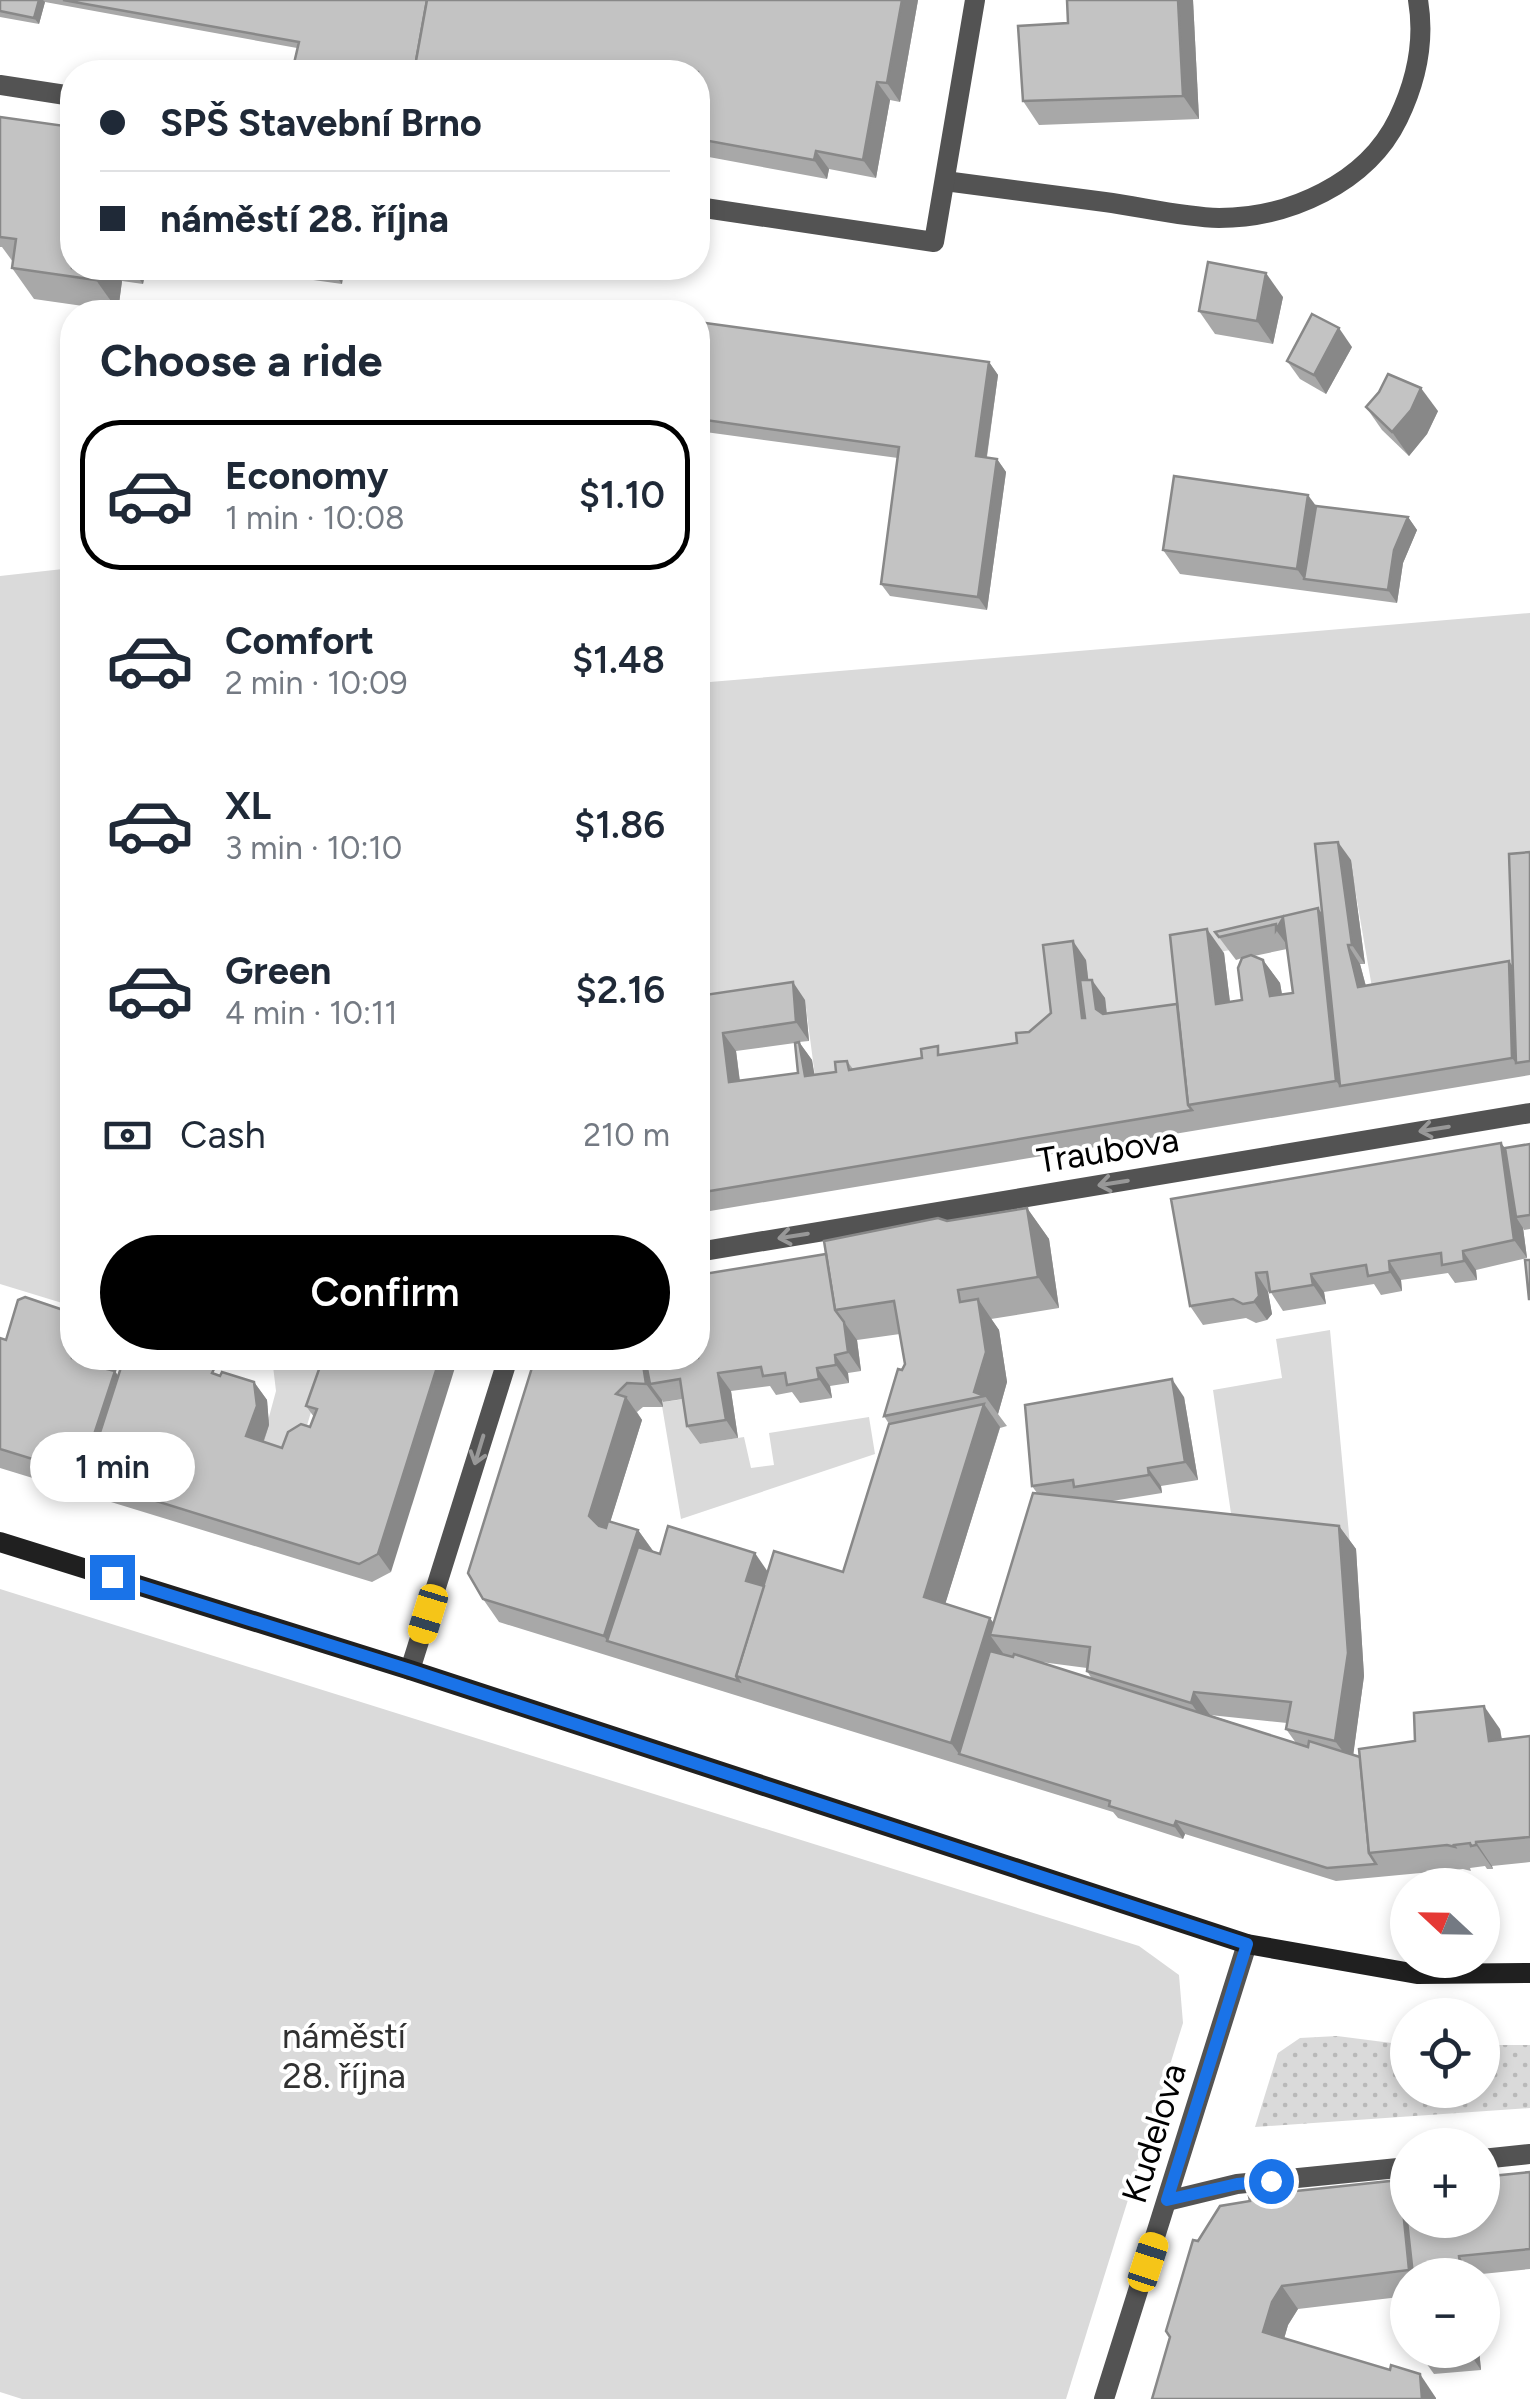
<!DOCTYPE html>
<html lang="en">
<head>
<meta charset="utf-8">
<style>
  :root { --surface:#fff; --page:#f6f6f7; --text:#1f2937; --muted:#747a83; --line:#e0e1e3; --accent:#000 }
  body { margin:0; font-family:Figtree,sans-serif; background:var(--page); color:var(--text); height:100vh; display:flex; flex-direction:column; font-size:38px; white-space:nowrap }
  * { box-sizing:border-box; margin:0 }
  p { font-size:32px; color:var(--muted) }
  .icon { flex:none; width:55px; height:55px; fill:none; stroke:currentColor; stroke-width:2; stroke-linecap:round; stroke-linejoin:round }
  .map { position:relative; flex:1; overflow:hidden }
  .drawer { position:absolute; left:60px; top:300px; width:650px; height:1070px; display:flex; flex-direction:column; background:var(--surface); border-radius:40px; box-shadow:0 5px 15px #0003 }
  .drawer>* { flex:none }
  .top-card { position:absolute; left:60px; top:60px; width:650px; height:220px; border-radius:40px; box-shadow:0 5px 15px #0003; display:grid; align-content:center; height:220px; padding:0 40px; background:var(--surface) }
  .needle { width:65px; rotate:292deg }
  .tools { position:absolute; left:1390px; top:1868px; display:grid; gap:20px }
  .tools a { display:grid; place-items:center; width:110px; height:110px; border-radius:50%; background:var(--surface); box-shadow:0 5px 15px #0003; font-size:50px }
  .end { position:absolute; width:45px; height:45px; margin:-22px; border:12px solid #1a73e8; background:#fff; box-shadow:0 0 0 5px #fff }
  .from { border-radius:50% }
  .bubble { position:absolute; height:70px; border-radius:35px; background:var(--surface); box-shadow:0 5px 15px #0003; font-size:32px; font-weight:600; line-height:70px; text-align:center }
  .car { position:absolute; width:30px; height:60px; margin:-30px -15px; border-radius:12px; box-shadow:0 0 8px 2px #0007; background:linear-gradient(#f5c518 24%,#345 0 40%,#f5c518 0 76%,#345 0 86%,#f5c518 0) }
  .top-card b { display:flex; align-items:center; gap:35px; height:95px; font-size:38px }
  .top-card b+b { border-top:2px solid var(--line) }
  .top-card i { width:25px; height:25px; background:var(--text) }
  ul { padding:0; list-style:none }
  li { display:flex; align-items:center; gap:30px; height:150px; margin:0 20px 15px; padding:0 20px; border:5px solid transparent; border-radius:40px }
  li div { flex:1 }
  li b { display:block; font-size:38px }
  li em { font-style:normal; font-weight:600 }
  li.selected { border-color:var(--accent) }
  li>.icon { width:90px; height:90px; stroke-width:1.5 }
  h2 { padding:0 40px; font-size:45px; line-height:120px }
  .pay { display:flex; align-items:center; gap:25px; height:110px; padding:0 40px; font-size:38px }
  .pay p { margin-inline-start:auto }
  .button { display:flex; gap:20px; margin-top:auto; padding:20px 40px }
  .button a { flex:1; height:115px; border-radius:60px; background:var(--accent); color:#fff; font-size:40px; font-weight:600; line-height:115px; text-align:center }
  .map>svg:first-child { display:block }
  .grass { fill:url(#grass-dots) }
  .green { fill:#dadada }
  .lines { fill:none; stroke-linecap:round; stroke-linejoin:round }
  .lane { stroke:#535353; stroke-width:20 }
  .street { stroke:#535353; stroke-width:20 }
  .secondary { stroke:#202020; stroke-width:20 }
  .wall { fill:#a8a8a8; fill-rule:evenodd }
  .shaded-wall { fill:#888 }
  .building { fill:#c3c3c3; stroke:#888; stroke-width:2.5 }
  .oneway { stroke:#989898 }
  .route { stroke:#1a73e8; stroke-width:12 }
  .labels { text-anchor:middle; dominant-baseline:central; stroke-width:8; stroke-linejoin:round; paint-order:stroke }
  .street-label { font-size:35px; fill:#000; stroke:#fff }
  .park-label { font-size:35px; fill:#313131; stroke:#fff }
</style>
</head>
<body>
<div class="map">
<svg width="1530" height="2399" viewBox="0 0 1530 2399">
  <defs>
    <pattern id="grass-dots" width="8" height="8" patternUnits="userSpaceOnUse" patternTransform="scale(2.5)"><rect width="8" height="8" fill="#dadada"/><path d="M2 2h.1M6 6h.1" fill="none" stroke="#b9b9b9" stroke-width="1.8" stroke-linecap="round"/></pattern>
  </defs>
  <rect width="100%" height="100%" fill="#fff"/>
  <polygon class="grass" points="1337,2036 1407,2045 1408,2090 1482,2090 1483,2045 1530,2045 1530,2108 1255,2127 1278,2053 1300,2038"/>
  <g class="green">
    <polygon points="72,568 72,1306 0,1284 0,576"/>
    <polygon points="1530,613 1530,865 1522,979 1375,1005 1350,860 1335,931 1186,958 1192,1022 1064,1032 1041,1050 816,1084 805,1000 698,1016 698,683"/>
    <polygon points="1330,1330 1350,1545 1234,1534 1213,1390 1282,1378 1276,1339"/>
    <polygon points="245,1358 327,1358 295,1466 259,1454 276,1391 273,1366"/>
    <polygon points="693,1398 700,1444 744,1437 751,1468 774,1465 769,1433 869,1417 875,1454 681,1519 662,1406 663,1402"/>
    <polygon points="0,1589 1139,1946 1179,1975 1183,2023 1066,2399 22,2399 0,2392"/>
  </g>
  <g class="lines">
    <g class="lane">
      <path d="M945,181C999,188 1052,195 1105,202C1142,207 1182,217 1219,218C1289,218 1367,183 1398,119C1416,82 1425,41 1418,0"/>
      <polyline points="698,207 934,242 975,0"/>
    </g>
    <g class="street">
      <polyline points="0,85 72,96"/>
      <polyline points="698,1252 1530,1113"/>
      <polyline points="410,1670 508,1358"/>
      <polyline points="1482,2159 1530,2154"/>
      <polyline points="1167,2201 1237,2184 1408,2167"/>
      <polyline points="1104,2399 1247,1944"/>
    </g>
    <polyline class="secondary" points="0,1542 410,1670 1247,1944 1417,1974 1530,1973"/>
  </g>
  <g class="wall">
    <polygon points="0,0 918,0 900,102 890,100 876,178 829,169 827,179 698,155 698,72 297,48 45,2 39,24 0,17"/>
    <polygon points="1067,0 1193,0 1199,119 1039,125 1023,101 1068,23"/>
    <polygon points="0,117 72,268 146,268 143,284 122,281 118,311 34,299 12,268 13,262 2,247 0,247"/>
    <polygon points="227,268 344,268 342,284"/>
    <polygon points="1283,297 1273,344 1215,334 1199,311"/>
    <polygon points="698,322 989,362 998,375 987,457 997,459 1006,472 987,610 890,596 881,584 898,458 698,431"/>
    <polygon points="1352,347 1326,394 1300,379 1287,361"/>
    <polygon points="1366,407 1438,411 1427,434 1409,456 1382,430"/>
    <polygon points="1316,506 1408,517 1417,530 1403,563 1397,603 1180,574 1163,550"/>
    <path d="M1530,852V1075L698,1213V996L805,1000L809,1041L799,1042L812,1060L814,1075L836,1072L847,1061L853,1069L1017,1043L1051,1013L1086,960L1088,980L1105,998L1107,1013L1177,1004L1224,953L1230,1002L1242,1000V958L1236,960L1215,932L1322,913L1351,860L1365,964H1360L1366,986L1513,966ZM1287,949L1293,993L1282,994L1280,983L1263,960L1254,956ZM795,1043L798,1073L740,1081L736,1051Z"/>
    <polygon points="1501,1143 1505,1148 1530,1144 1530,1229 1524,1230 1523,1228 1527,1258 1476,1270 1477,1280 1455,1283 1448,1273 1401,1280 1402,1291 1381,1295 1374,1284 1324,1292 1326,1304 1283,1311 1270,1291 1268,1292 1272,1314 1267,1320 1256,1323 1246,1318 1203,1325 1190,1306"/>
    <path d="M1027,1208L1049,1239L1059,1308L991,1319L999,1330L1007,1382L998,1414L1007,1426L1000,1428L945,1604L993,1623L1037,1493L1032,1486L1184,1397L1198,1480L1161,1486L1162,1493L1112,1501L1339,1526L1356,1549L1364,1676L1353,1755L1360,1757L1500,1729L1502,1739L1530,1736V1862L1492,1866L1493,1869H1487L1485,1866L1470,1868L1471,1871L1463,1869L1336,1881L1185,1834L1183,1839L1118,1818L1113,1812L499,1622L483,1599L535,1358L826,1254L947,1221ZM900,1334L905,1364L884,1416L889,1424L843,1572H768L654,1552L638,1530L610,1522L642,1420L637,1412L643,1407H663L662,1400L663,1402L683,1399L687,1426L700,1444L738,1438L731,1391L770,1386L776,1395L792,1392L800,1403L832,1398L830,1386L849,1383L848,1373L861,1371L857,1340ZM1041,1662L1087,1668V1671L1092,1679ZM1210,1715L1287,1723L1286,1729L1296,1743Z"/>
    <polygon points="0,1338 72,1358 116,1358 112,1371 118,1376 124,1358 171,1358 174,1361 218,1375 254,1382 267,1400 269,1425 264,1441 282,1448 310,1427 314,1417 306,1406 323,1358 391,1572 372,1582 0,1468"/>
    <polygon points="1530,2172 1530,2269 1472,2275 1408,2275 1408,2296 1298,2309 1288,2325 1284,2339 1436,2398 1152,2399 1198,2241 1400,2180 1403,2185"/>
    <polygon points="1420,2350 1479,2350 1481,2370 1434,2374 1421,2356"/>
  </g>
  <g class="shaded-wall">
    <polygon points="39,0 43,0 45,2 39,24 34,18"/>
    <polygon points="902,0 918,0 900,102 887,83"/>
    <polygon points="1178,0 1193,0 1199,119 1183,96"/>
    <polygon points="877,82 890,100 876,178 863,160"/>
    <polygon points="816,151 829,169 827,179 814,160"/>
    <polygon points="98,268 112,268 122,281 118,311 96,280"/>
    <polygon points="131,268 146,268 143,284"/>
    <polygon points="330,268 344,268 342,284"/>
    <polygon points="1266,273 1283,297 1273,344 1257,321"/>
    <polygon points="1339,328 1352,347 1326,394 1314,375"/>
    <polygon points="989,362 998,375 985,468 976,456"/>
    <polygon points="1421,388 1438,411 1427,434 1409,456 1392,432"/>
    <polygon points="997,459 1006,472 987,610 978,597"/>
    <polygon points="1308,495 1325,518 1304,579 1297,569"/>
    <polygon points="698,500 707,514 698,581"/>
    <polygon points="1408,517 1417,530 1403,563 1397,603 1388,590 1394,550"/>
    <polygon points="1338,842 1351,860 1365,964 1352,945"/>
    <polygon points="1318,908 1335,931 1340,1086 1336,1081"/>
    <polygon points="1283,918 1293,953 1276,930"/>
    <polygon points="1207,929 1224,953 1233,1027 1216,1004"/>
    <polygon points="1073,941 1086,960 1095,1036 1082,1018"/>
    <polygon points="1348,945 1360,964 1371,1006 1358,987"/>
    <polygon points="1263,960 1280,983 1286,1019 1270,996"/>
    <polygon points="1509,961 1522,979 1516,1063 1512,1058"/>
    <polygon points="1092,980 1105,998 1108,1027 1096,1009"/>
    <polygon points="793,982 805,1000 809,1041 796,1022"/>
    <polygon points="723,1033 736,1051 742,1100 729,1082"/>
    <polygon points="799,1042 812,1060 818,1095 805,1076"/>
    <polygon points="1501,1143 1514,1161 1516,1217 1523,1228 1527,1258 1514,1240"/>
    <polygon points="1027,1208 1049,1239 1059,1308 1038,1277"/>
    <polygon points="1463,1251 1476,1270 1477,1280 1464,1261"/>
    <polygon points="1389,1261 1401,1280 1402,1291 1390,1272"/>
    <polygon points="1256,1273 1268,1292 1272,1314 1267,1320 1254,1302"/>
    <polygon points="1311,1274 1324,1292 1326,1304 1313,1285"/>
    <polygon points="978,1299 999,1330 1007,1382 998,1414 985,1396 974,1392"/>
    <polygon points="844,1322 857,1340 861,1371 848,1352"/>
    <polygon points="835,1355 848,1373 849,1383 836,1365"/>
    <polygon points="93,1358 116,1358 106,1388 90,1365"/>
    <polygon points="440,1358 458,1358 391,1572 378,1554"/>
    <polygon points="642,1358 655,1358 650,1384 662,1400 663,1407 646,1384"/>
    <polygon points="817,1368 830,1386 832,1398 819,1379"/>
    <polygon points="115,1371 131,1395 85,1479 81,1474"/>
    <polygon points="718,1373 731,1391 738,1438 726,1420"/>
    <polygon points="1172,1379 1184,1397 1198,1480 1185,1462"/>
    <polygon points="254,1382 267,1400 269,1425 259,1454 246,1436"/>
    <polygon points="626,1397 642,1420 605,1539 589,1516"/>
    <polygon points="984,1404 1000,1427 940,1621 924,1597"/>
    <polygon points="1148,1468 1161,1486 1162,1493 1149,1475"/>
    <polygon points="1339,1526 1356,1549 1364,1676 1352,1764 1335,1741"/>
    <polygon points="638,1530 655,1554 607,1641 604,1636"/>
    <polygon points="755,1553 768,1572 759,1599 746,1581"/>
    <polygon points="990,1618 1003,1636 990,1635 1003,1653 970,1757 959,1754 951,1743"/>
    <polygon points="1194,1692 1210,1715 1207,1726 1191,1703"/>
    <polygon points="1484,1706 1500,1729 1505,1764 1489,1741"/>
    <polygon points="1176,1821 1185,1834 1183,1839 1174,1826"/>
    <polygon points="1476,1842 1492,1866 1493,1869 1476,1845"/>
    <polygon points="1400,2180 1408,2191 1412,2275 1409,2270"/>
    <polygon points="1459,2256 1472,2275 1461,2275"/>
    <polygon points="1282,2286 1298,2309 1288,2325 1279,2356 1263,2332 1272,2302"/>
    <polygon points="1468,2350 1479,2350 1481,2370 1468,2351"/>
    <polygon points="1420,2374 1436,2398 1436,2399 1422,2399"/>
  </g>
  <g class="building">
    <polygon points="0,0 39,0 34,18 0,11"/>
    <polygon points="63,0 427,0 414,72 292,72 299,42"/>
    <polygon points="427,0 902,0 887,83 877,82 863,160 816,151 814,160 698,139 698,72 414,72"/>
    <polygon points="1067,0 1178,0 1183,96 1023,101 1018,26 1068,23"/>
    <polygon points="0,117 72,127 72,268 98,268 96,280 12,268 16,239 0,237"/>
    <polygon points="1208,262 1266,273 1257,321 1199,311"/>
    <polygon points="1312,314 1339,328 1314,375 1287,361"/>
    <polygon points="698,322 989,362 976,456 997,459 978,597 881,584 899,447 698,419"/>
    <polygon points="1388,374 1421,388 1411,410 1392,432 1366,407 1379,392"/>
    <polygon points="1174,476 1308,495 1297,569 1163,550"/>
    <polygon points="1316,506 1408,517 1394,550 1388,590 1304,579"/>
    <polygon points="1338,842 1352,945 1348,945 1358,987 1509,961 1512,1058 1340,1086 1315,844"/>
    <polygon points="1530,852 1530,1061 1516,1063 1509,854"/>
    <polygon points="1318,908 1336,1081 1188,1105 1170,935 1207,929 1216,1004 1242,1000 1238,968 1242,958 1251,955 1263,960 1270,996 1293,993 1283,918 1276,930 1276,924 1219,937 1215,932"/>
    <polygon points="1073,941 1082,1018 1085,1018 1080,980 1092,980 1096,1009 1103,1014 1177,1004 1188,1105 1192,1110 698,1193 698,996 793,982 796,1022 723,1033 729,1082 798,1073 795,1043 799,1042 805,1076 836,1072 835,1062 847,1061 849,1070 922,1058 921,1049 938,1046 938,1055 1017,1043 1016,1033 1029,1032 1051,1013 1043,945"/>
    <polygon points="1501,1143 1514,1240 1463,1251 1464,1261 1442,1265 1441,1253 1389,1261 1390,1272 1368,1276 1366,1265 1311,1274 1313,1285 1270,1292 1267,1272 1256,1273 1259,1296 1254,1302 1243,1304 1233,1299 1190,1306 1171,1199"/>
    <polygon points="1530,1144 1530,1215 1516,1217 1505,1148"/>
    <polygon points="1027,1208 1038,1277 958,1290 960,1302 978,1299 986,1352 974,1392 985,1396 884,1416 898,1369 902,1370 905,1364 894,1301 835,1310 824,1241 938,1218 947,1221"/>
    <polygon points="826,1254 835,1310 844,1322 848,1352 835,1355 836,1365 817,1368 819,1379 787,1385 785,1373 763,1376 761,1367 718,1373 726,1420 687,1426 680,1379 650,1384 645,1358 698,1358 698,1275"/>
    <polygon points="1525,1260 1530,1260 1530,1299 1529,1299"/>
    <polygon points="25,1297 72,1313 72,1358 93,1358 90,1365 115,1371 81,1474 0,1449 0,1338 6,1340 18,1300"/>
    <polygon points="124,1358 168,1358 167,1359 176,1362 177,1358 180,1358 214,1369 212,1373 220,1376 222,1372 254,1382 257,1406 246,1436 282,1448 288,1432 301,1424 310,1427 317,1409 306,1406 323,1358 440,1358 378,1554 359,1564 85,1479"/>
    <polygon points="535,1358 642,1358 646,1384 627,1383 616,1394 626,1397 589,1516 599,1526 606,1528 608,1521 638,1530 604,1636 483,1599 468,1573"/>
    <polygon points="1172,1379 1185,1462 1148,1468 1149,1475 1074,1487 1073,1480 1032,1486 1025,1405"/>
    <polygon points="984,1404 924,1597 990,1618 951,1743 736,1676 774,1551 843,1572 889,1424"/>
    <polygon points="1033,1493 1339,1526 1348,1653 1335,1741 1286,1729 1291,1702 1194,1692 1191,1703 1087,1671 1090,1647 990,1635"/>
    <polygon points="668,1526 755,1553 746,1581 764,1586 736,1676 739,1681 607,1641 638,1547 660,1554"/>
    <polygon points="990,1651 1013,1657 1014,1654 1308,1747 1309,1741 1360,1757 1369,1853 1376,1864 1327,1868 1176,1821 1174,1826 1109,1806 1110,1801 959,1754"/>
    <polygon points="1484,1706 1489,1741 1530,1736 1530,1837 1476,1842 1476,1845 1471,1846 1470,1843 1454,1845 1455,1847 1447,1845 1369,1853 1359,1749 1415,1741 1414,1713"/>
    <polygon points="1530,2172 1530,2249 1459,2256 1461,2275 1413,2275 1403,2185 1408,2185 1408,2220 1482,2220 1482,2177"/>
    <polygon points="1400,2180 1409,2270 1282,2286 1272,2302 1263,2332 1390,2370 1391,2365 1420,2374 1422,2399 1152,2399 1170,2337 1166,2331 1193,2240 1198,2241 1220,2206 1250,2201 1249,2196"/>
    <polygon points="1420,2350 1468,2350 1468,2351 1421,2356"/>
  </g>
  <defs><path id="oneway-shaft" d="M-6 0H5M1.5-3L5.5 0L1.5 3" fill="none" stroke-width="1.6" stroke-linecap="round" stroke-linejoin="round" transform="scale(2.5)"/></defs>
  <g class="oneway">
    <use href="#oneway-shaft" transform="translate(1434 1129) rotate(171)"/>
    <use href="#oneway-shaft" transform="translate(1113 1183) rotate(171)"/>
    <use href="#oneway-shaft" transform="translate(793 1236) rotate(171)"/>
    <use href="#oneway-shaft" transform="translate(479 1450) rotate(107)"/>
  </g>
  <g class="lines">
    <polyline class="route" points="112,1577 410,1670 1247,1944 1167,2200 1237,2184 1271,2181"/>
  </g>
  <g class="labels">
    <g class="street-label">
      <text transform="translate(1108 1150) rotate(-9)">Traubova</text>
      <text transform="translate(1154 2133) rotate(-73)">Kudelova</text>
    </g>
    <g class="park-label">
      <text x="344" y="2036">náměstí<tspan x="344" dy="40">28. října</tspan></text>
    </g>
  </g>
</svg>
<div class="tools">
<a><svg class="needle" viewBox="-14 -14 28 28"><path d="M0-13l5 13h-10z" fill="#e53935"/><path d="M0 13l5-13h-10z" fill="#747a83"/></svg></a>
<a><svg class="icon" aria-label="locate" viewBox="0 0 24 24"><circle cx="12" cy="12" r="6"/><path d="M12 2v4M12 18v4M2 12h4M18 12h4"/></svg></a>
<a>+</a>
<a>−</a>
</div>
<i class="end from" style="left:1271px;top:2181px"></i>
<i class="end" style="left:112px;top:1577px"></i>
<div class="bubble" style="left:30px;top:1432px;width:165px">1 min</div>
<i class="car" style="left:428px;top:1614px;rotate:197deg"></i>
<i class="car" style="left:1148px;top:2262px;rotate:18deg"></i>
<div class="top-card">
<b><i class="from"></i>SPŠ Stavební Brno</b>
<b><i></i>náměstí 28. října</b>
</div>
<section class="drawer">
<h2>Choose a ride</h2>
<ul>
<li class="selected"><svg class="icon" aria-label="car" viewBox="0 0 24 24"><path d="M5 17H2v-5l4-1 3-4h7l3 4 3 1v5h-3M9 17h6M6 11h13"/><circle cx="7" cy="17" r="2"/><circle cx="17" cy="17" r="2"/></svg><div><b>Economy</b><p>1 min · 10:08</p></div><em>$1.10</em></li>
<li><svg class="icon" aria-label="car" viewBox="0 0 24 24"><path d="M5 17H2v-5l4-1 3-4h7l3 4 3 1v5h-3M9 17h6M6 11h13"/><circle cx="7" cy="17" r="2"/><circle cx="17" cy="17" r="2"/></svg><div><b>Comfort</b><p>2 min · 10:09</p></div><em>$1.48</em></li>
<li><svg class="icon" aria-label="car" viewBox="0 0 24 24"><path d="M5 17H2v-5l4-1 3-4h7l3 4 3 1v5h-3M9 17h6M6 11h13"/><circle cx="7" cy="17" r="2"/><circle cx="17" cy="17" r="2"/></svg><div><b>XL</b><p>3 min · 10:10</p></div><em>$1.86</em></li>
<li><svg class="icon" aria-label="car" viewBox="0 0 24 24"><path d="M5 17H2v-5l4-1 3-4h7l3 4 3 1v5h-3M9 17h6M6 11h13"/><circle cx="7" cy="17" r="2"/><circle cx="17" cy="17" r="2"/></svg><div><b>Green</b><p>4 min · 10:11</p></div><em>$2.16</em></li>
</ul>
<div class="pay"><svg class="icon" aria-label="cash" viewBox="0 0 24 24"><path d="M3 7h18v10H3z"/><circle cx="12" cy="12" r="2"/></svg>Cash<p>210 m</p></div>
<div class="button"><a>Confirm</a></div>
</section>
</div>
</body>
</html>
